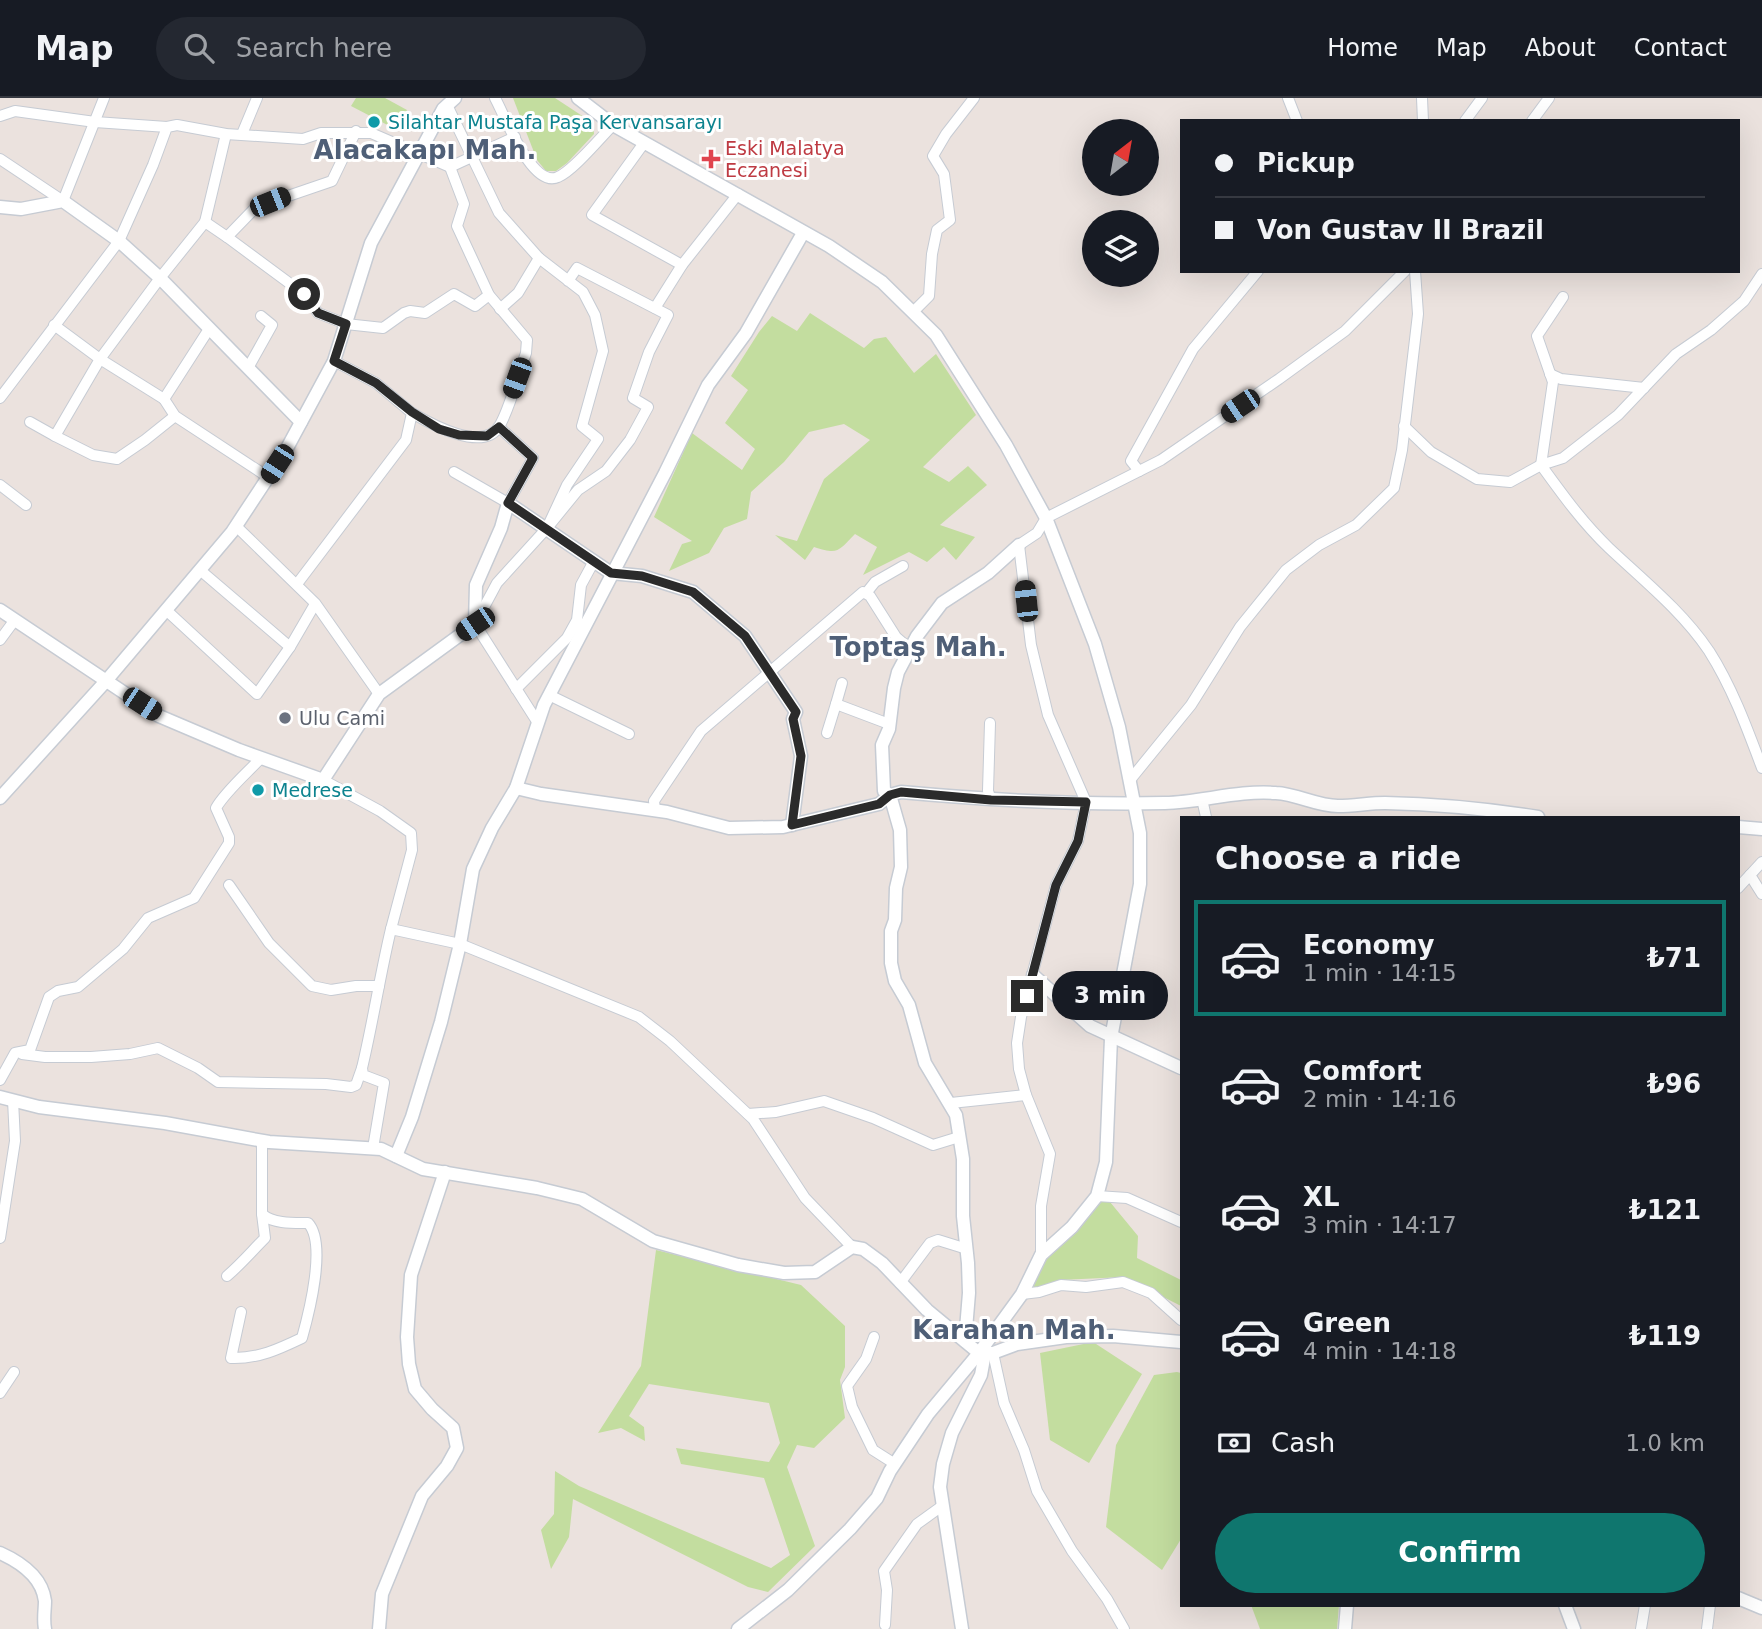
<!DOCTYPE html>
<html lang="en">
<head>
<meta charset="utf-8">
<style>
  :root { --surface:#171b24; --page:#242831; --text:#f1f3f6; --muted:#9ea1a6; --line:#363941; --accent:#0f766e }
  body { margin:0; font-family:"DejaVu Sans",sans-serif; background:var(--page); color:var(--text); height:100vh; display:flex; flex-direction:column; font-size:26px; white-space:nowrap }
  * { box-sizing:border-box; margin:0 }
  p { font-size:23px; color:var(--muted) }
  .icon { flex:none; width:38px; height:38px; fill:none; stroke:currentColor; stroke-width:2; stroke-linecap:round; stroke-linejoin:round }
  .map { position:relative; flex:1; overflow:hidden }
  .panel { position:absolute; left:1180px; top:718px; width:560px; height:791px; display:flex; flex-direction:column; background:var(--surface); border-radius:0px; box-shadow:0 7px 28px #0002 }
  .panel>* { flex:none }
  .top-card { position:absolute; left:1180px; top:21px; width:560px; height:154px; border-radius:0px; box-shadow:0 7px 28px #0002; display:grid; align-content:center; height:154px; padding:0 35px; background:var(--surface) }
  .needle { width:46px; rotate:31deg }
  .controls { position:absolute; left:1082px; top:21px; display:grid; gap:14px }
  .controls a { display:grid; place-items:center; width:77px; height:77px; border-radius:50%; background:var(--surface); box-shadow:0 7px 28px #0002; font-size:35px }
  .end { position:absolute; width:32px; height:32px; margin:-16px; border:9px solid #2b2b2b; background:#fff; box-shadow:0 0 0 4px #fff }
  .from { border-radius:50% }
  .bubble { position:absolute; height:49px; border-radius:24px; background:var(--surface); box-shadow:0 7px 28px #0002; font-size:23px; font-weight:700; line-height:49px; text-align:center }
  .car { position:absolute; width:21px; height:42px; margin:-21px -10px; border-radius:9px; box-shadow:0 0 5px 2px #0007; background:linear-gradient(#222 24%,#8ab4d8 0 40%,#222 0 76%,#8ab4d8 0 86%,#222 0) }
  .top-card b { display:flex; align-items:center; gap:24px; height:66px; font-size:26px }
  .top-card b+b { border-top:2px solid var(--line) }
  .top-card i { width:18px; height:18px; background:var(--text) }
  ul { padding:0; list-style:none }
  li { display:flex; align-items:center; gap:21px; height:116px; margin:0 14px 10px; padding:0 21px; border:4px solid transparent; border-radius:0px }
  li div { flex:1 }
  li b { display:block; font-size:26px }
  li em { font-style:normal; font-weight:700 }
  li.current { border-color:var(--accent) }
  li>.icon { width:63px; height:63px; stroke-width:1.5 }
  h2 { padding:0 35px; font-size:32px; line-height:84px }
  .pay { display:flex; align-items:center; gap:18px; height:77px; padding:0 35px; font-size:26px }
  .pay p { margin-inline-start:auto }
  .button { display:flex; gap:14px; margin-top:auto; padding:14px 35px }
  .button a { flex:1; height:80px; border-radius:42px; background:var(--accent); color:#fff; font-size:28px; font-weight:700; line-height:80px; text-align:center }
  header { display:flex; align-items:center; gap:42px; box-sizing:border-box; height:98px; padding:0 35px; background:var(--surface); border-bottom:2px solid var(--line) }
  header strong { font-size:33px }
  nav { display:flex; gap:38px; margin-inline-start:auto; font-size:24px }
  .search { width:490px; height:63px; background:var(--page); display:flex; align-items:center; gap:18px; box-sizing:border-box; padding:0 24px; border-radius:38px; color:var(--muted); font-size:26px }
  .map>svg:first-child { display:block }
  .green { fill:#c3dd9f }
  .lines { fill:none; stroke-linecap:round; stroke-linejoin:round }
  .street-casing { stroke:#c6cbd3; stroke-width:12 }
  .secondary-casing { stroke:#c6cbd3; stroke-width:15 }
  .street { stroke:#fff; stroke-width:10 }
  .secondary { stroke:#fff; stroke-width:12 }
  .route { stroke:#2b2b2b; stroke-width:9 }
  .culture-dot { fill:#0f9aa8; stroke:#fff; stroke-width:2.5 }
  .health-dot { fill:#e0444e; stroke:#fff; stroke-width:2.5 }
  .worship-dot { fill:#6b7280; stroke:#fff; stroke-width:2.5 }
  .labels { text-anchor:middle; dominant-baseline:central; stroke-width:6; stroke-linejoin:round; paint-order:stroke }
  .culture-label { font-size:19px; fill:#0d838f; stroke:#fff; text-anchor:start }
  .health-label { font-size:19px; fill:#be3a42; stroke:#fff; text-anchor:start }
  .worship-label { font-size:19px; fill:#5b616d; stroke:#fff; text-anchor:start }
  .district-label { font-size:26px; font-weight:bold; fill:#4f5f77; stroke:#fff }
</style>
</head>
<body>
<header>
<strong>Map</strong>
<div class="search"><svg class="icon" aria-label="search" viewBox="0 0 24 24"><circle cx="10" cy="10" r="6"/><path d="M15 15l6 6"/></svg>Search here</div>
<nav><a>Home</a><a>Map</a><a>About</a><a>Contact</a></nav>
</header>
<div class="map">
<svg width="1762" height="1531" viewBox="0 0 1762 1531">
  <rect width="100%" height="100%" fill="#ebe2de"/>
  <g class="green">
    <polygon points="356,0 385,0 407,12 397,32 351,8"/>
    <polygon points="513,0 555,0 593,25 594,36 567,65 556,73 546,73 537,62"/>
    <path d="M810,215L864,250L874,241L886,239L914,275L936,256L976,317L923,369L949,384L968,368L987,387L940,427L975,439L956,462L944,449L927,464L909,454L863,477L877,449L855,436C838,453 839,457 814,449L805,462L775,437L797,443L824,381L870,342L844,326L809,334L784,364L751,394L747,421L724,430L709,455L669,473L682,446L692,443L654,419L692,335L742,372L755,351L725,325L748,292L731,278L759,234L772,218L797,233Z"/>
    <polygon points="1097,1098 1110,1104 1138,1138 1137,1160 1181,1182 1181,1208 1124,1179 1060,1182 1028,1196 1041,1157"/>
    <polygon points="656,1152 801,1187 845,1228 845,1269 840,1282 845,1320 814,1350 797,1347 787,1369 815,1448 768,1494 748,1489 573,1401 569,1439 551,1471 541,1432 554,1416 555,1373 579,1388 771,1470 790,1457 764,1380 681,1366 676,1350 769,1364 780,1345 769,1305 649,1286 629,1318 644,1329 645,1343 621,1330 598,1335 641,1268"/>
    <polygon points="1093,1244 1142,1276 1089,1365 1050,1342 1040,1255"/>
    <polygon points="1177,1274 1181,1275 1181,1441 1162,1472 1106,1429 1116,1347 1154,1277"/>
    <polygon points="1251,1507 1339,1507 1337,1531 1260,1531"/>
  </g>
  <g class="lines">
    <defs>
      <g id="street">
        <path d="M495,0C505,18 532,91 558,79C573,73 600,40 613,27"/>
        <polyline points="1288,0 1297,23"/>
        <polyline points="1422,0 1423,23"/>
        <polyline points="447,7 499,115 539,160"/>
        <polyline points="0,18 15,13 95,24 167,29"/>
        <polyline points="1465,23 1482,0"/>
        <polyline points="1532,23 1549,0"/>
        <polyline points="356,33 332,83 256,109 227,139 304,196 318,215 346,226 383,230 404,215 410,213 425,215 454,196 475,208 489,197"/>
        <polyline points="242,36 257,0"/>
        <polyline points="644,45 592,117 682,167 738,96"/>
        <polyline points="0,61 63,103 104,0"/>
        <polyline points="205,124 226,36"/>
        <polyline points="1563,199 1537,238 1553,284 1541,367 1563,360 1618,317 1676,256 1711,232 1744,203 1762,176"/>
        <polyline points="655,210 682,167"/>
        <polyline points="500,211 518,195 539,160 583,194 595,217 603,253 582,328 598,341 567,387 547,430 578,392 606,373 630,342 648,309 633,300 649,254 668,217 577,170 568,183"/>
        <polyline points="913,214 929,198 932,156 937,132 950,122 944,76 933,58 946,36 974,0"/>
        <polyline points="54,227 100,261 164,301"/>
        <polyline points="209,231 164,301 175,318 268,379"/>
        <polyline points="248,270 272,227 261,218"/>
        <polyline points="1550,276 1561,281 1644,290"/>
        <polyline points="0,300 119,143 153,67 167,29 177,27 226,36 303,41 321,35 371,35 450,69 515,39"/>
        <path d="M412,315C431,326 484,356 500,327C511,307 518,277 526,255L527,242L489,197L457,128L464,106L450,69"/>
        <polyline points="175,318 145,342 117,361 93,357 55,338 100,261 160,180 205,124 227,139"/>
        <polyline points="30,324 55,338"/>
        <path d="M1404,328L1431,354L1477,381L1510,384L1541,367C1562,396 1582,424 1609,450C1643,482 1682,513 1709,553C1732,589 1747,630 1762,670"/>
        <polyline points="1139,373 1131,363 1193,251 1258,173"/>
        <polyline points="454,374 508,405 533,360 499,329"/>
        <polyline points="0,387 26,407"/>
        <polyline points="236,428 315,505 379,596"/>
        <polyline points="200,472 290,549 315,506"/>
        <polyline points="297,486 406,342 412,315 376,285 334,263"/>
        <polyline points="867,494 875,484 903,468"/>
        <polyline points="166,512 257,596 290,549"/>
        <polyline points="0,542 14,523"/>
        <polyline points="842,585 836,606 889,626"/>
        <polyline points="516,591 567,540 577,522 581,487 594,463"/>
        <polyline points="549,597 629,636"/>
        <polyline points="538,625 475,526 497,485 547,430"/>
        <polyline points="990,625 988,693 991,702"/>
        <polyline points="827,635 836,606"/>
        <polyline points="323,682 380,713 411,735 412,752 391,831"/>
        <polyline points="1130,682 1191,607 1240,529 1286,472 1319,447 1356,427 1394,390 1402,352 1418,216 1415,173"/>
        <polyline points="1202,701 1206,719"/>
        <polyline points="655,712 654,703 701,633 863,494 870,498 896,539 910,551"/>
        <polyline points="1750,777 1762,796"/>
        <polyline points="229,787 269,845 312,888 331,892 356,888 379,888"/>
        <polyline points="1738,790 1762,764"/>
        <polyline points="22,956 45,959 91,959 130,956 158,950 198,970 218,984 326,986 351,989 356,987 362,970"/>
        <path d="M0,982L15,955L30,952L49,899L58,893L78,889L123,851L148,820L194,800L229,745V739L216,710C225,694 247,675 261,660"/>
        <polyline points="951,1005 1026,997"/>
        <polyline points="748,1016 776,1014 824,1003 873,1020 933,1047 959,1039"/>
        <path d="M373,1050L384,985L363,977L362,970C373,924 380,877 391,831L460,846L639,919L670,943L753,1021L805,1100L852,1149"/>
        <polyline points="1097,1098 1127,1100 1181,1124"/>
        <polyline points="0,1140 15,1043 13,1002"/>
        <polyline points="1041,1157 1041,1108 1050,1056 1026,997 1019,971 1017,945 1021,919 1056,787 1078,743 1086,704 1048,617 1031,547 1019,447 1037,435 1046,420 1161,362 1279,281 1345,233 1405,173"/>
        <path d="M227,1178C241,1166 252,1153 265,1140L262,1116"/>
        <polyline points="900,1185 930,1145 938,1142 967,1151"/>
        <polyline points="1022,1196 1039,1194 1061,1187 1086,1189 1123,1184 1151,1195 1181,1222"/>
        <path d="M241,1214L231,1260C258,1261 279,1251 302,1240C309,1215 327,1145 308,1125C294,1125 273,1126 262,1116V1043"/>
        <polyline points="874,1239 866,1261 847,1288 852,1309 873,1352 895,1366"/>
        <polyline points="993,1255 1004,1305 1024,1352 1037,1393 1072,1453 1107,1501 1124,1531"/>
        <polyline points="0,1295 14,1274"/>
        <polyline points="885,1527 887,1492 884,1473 917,1426 942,1408"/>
        <polyline points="1641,1531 1645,1507"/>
        <polyline points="1707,1531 1710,1507"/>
      </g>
      <g id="secondary">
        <polyline points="578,0 613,27 829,148 882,184 936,237 1006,347 1046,420 1095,546 1119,629 1140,735 1140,786 1111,940 1106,1064 1097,1098 1072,1129 1041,1157 1022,1196 979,1255 928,1316 890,1373 877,1400 850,1431 788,1492 738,1531"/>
        <polyline points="0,109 21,111 63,103 119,143 160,180 301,324"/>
        <polyline points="0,512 159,618 239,652 323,682 379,596 475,526 476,487 501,430 508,405 611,475 642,478 693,494 745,538 796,614 793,621 801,658 792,727"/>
        <path d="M516,690L541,696L667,714L729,730L783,729L879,706L890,697L901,694C988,702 1077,707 1165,705C1202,704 1238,692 1276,695C1297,696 1317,708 1338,708C1354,708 1370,705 1385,705C1437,706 1488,711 1538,719"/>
        <polyline points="0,700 106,583 232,434 286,352 334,263 371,145 443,11 455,0"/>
        <polyline points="1738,729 1762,731"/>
        <polyline points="1033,877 1090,928 1181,970"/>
        <polyline points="0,999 39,1009 165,1025 269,1044 381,1051 423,1071 537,1090 582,1101 653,1143 738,1167 784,1175 815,1174 852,1149 863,1151 882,1165 927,1212 979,1255 993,1255 1017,1246 1066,1239 1113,1238 1181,1244"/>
        <polyline points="396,1058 412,1019 441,924 460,846 473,771 492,730 516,690 544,607 665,375 708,287 746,235 803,135"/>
        <polyline points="965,1243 969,1195 968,1165 963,1118 963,1061 956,1017 925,965 909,907 895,883 891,865 891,833 895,822 896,790 901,769 900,732 890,697 884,693 882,647 889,631 894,590 898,574 917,538 942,505 988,475 1019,447"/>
        <path d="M0,1455C20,1464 42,1478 45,1503C45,1512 43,1521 45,1531"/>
        <polyline points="1738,1500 1762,1510"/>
        <polyline points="1565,1507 1574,1531"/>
        <polyline points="379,1531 382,1496 422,1398 447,1368 457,1350 453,1330 432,1311 415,1291 409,1266 407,1239 411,1177 445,1074"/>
        <polyline points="962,1531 940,1389 943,1366 952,1335 981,1277 985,1255"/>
        <polyline points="1345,1531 1347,1507"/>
      </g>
    </defs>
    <use href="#street" class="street-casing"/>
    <use href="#secondary" class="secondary-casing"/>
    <use href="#street" class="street"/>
    <use href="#secondary" class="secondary"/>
  </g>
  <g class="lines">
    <polyline class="route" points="304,196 318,215 346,226 334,263 376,285 412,314 439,331 459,337 487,338 499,329 533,360 508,405 611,475 642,478 693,494 745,538 796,614 793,621 801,658 792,727 879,706 890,697 901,694 991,702 1086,704 1078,743 1056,787 1027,898"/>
  </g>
  <g class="culture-dot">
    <circle cx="374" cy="24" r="7"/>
    <circle cx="258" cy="692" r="7"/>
  </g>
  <path class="health-dot" d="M707.5 50.5h7v7h7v7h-7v7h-7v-7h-7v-7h7z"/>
  <circle class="worship-dot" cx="285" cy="620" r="7"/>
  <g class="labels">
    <g class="culture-label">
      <text x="388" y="24">Silahtar Mustafa Paşa Kervansarayı</text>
      <text x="272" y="692">Medrese</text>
    </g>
    <g class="health-label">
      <text x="725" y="50">Eski Malatya<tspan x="725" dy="22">Eczanesi</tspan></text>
    </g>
    <g class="worship-label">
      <text x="299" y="620">Ulu Cami</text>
    </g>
    <g class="district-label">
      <text x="425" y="52">Alacakapı Mah.</text>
      <text x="918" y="549">Toptaş Mah.</text>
      <text x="1014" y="1232">Karahan Mah.</text>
    </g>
  </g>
</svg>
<div class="controls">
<a><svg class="needle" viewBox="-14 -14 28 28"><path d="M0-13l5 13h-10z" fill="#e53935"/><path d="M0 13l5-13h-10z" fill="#9ea1a6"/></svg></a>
<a><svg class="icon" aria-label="layers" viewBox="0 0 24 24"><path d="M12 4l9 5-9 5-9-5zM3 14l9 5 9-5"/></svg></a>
</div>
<i class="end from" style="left:304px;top:196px"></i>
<i class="end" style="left:1027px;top:898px"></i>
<div class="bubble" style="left:1052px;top:873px;width:116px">3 min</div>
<i class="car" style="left:270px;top:104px;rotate:68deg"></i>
<i class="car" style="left:517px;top:280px;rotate:200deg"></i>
<i class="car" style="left:1240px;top:308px;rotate:236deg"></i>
<i class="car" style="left:277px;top:366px;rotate:213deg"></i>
<i class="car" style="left:1026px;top:503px;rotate:354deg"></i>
<i class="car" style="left:475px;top:526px;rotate:236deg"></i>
<i class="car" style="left:142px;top:606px;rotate:123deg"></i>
<div class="top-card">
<b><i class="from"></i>Pickup</b>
<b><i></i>Von Gustav II Brazil</b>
</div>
<section class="panel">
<h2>Choose a ride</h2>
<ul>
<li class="current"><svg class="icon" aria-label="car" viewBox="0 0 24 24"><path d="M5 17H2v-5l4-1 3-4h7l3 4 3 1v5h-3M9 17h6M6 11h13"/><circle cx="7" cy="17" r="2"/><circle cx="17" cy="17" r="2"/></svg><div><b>Economy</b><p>1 min · 14:15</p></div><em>₺71</em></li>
<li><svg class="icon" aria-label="car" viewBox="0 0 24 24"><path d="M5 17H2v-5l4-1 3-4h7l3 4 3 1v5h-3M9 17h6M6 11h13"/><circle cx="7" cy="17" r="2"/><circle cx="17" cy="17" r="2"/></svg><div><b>Comfort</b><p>2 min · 14:16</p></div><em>₺96</em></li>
<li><svg class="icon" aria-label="car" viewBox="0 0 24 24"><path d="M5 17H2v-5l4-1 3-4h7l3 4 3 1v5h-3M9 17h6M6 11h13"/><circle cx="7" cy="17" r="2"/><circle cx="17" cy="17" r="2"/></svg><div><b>XL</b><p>3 min · 14:17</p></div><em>₺121</em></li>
<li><svg class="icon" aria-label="car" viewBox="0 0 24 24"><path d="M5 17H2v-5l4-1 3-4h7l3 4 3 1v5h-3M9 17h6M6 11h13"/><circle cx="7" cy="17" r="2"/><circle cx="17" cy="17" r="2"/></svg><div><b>Green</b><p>4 min · 14:18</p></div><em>₺119</em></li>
</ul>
<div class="pay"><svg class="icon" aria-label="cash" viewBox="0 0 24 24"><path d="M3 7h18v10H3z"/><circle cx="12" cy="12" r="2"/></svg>Cash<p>1.0 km</p></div>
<div class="button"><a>Confirm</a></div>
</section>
</div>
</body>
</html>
